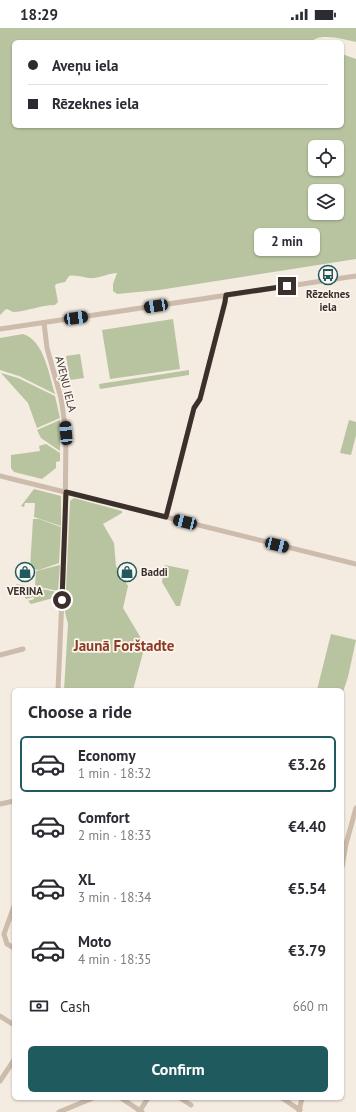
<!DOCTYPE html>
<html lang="en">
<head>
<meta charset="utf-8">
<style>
  :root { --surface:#fff; --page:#f2f2f3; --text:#2b2b33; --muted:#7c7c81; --line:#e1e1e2; --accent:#1f5a5e }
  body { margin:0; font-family:"PT Sans",sans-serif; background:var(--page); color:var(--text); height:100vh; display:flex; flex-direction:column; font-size:15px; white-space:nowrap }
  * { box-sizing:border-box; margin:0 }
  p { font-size:13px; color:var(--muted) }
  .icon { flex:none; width:22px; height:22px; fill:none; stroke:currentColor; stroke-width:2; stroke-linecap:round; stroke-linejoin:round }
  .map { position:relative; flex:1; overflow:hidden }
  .details { position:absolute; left:12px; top:660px; width:332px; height:412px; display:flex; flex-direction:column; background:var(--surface); border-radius:6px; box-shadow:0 1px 3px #0004 }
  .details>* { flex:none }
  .guide { position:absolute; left:12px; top:12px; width:332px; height:88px; border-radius:6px; box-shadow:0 1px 3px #0004; display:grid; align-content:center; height:88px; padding:0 16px; background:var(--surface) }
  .controls { position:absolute; left:308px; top:112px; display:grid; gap:8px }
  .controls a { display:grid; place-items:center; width:36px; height:36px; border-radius:6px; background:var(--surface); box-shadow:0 1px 3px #0004; font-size:20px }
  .end { position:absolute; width:18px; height:18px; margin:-9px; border:5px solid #3b302b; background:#fff; box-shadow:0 0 0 2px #fff }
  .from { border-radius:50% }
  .bubble { position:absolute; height:28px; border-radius:6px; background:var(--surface); box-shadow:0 1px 3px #0004; font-size:13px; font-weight:600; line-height:28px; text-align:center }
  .car { position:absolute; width:12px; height:24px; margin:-12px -6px; border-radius:5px; box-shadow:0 0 3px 1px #0007; background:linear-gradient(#222 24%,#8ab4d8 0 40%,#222 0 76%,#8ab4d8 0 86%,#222 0) }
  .guide b { display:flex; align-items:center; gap:14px; height:38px; font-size:15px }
  .guide b+b { border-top:1px solid var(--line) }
  .guide i { width:10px; height:10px; background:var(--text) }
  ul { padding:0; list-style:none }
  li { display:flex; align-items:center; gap:12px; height:56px; margin:0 8px 6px; padding:0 8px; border:2px solid transparent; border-radius:6px }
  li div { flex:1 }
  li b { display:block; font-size:15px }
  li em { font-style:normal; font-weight:600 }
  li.on { border-color:var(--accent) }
  li>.icon { width:36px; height:36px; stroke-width:1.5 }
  h2 { padding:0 16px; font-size:18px; line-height:48px }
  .pay { display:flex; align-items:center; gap:10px; height:44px; padding:0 16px; font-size:15px }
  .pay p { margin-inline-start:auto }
  .button { display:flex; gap:8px; margin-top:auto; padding:8px 16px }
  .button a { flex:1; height:46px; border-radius:6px; background:var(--accent); color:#fff; font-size:16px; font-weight:600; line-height:46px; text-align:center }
  .status { display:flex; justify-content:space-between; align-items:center; height:28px; padding:0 20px; background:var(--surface); direction:ltr }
  .status svg { height:11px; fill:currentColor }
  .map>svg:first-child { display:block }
  .green { fill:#b8c4a0; fill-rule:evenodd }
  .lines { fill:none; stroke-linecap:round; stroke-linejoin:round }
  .minor { stroke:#cdbbac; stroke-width:5 }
  .route { stroke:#3b302b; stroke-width:5 }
  .labels { text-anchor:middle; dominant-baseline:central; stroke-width:3.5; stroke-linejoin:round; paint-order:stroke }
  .poi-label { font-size:11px; font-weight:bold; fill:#3b302b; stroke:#fbf5ee }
  .street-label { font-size:11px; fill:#3b302b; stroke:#fbf5ee }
  .district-label { font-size:15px; font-weight:bold; fill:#8c3b22; stroke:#fbf5ee }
</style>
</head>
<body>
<div class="status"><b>18:29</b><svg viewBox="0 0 49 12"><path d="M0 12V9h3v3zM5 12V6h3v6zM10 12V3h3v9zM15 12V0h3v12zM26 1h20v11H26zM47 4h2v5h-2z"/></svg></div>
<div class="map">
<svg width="356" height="1084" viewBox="0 0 356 1084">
  <rect width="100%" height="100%" fill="#f4ebe1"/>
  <g class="green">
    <path d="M0,0H356V14C344,12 321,4 311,14H14V98H342V26L356,31V231L159,262L117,266L113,263V256L117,245C110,245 102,249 94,250C86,251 77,246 69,248L65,254L56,256L55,258L58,274L55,277C40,277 29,283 14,284C11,284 9,281 6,281L0,287ZM315,119H337V141H315ZM315,163H337V185H315Z"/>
    <polygon points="173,291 180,341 110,351 102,302"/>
    <path d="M23,306C44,312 49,347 55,366L19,348L0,342V310Z"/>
    <polygon points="80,326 84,350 70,352 66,328"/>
    <polygon points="189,342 189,347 100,361 99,356"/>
    <polygon points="1,345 18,350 55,368 60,390 37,400 28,375"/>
    <polygon points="60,392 60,423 41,410 37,402"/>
    <polygon points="349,392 356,394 356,407 351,427 340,425"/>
    <polygon points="46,416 60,425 60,433 56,434 56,440 42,451 14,444 11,440 11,427 40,423 39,418"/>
    <polygon points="34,461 61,468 61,498 34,489 35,475 25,475 24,479 21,478"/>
    <polygon points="74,470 122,483 122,485 103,496 114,515 116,538 128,558 123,580 145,617 133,662 64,662 68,596 65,584 70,473"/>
    <polygon points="33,491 39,491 61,499 59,535 39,542 30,541"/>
    <polygon points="60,537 58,563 35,558 36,543"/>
    <polygon points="165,537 189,542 180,578 176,578 162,554"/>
    <polygon points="16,556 57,564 57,569 31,576 28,573 34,571 34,569 26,571"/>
    <polygon points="331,606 356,612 348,649 342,667 342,662 317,662"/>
  </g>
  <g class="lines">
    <g class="minor">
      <polyline points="44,295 47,320 61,370 66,405 65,501 58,662"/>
      <polyline points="0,301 356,248"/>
      <polyline points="0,448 356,536"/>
      <polyline points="166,489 194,380 200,371 225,275 225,267"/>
      <polyline points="0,627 23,621"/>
      <polyline points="0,776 14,773"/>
      <polyline points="342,839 346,816 356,780"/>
      <polyline points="14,878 4,906 7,916 14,920"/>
      <polyline points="0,988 14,997"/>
      <polyline points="0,1053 14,1032"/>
      <polyline points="121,1070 142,1084"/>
      <polyline points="180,1070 191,1077"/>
      <polyline points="282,1070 300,1082"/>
      <polyline points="299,1083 302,1070"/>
      <polyline points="59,1084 93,1070"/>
      <polyline points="139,1084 148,1070"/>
    </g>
  </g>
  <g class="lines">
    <polyline class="route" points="62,572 66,464 166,489 194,380 200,371 225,274 226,267 287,258"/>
  </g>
  <defs>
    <symbol id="bus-ring" viewBox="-11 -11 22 22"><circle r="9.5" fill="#fbf5ee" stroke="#1f5a5e" stroke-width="1.5"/><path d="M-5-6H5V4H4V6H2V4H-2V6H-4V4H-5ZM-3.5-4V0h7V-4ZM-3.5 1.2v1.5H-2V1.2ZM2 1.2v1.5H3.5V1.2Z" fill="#1f5a5e"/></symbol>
    <symbol id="shop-ring" viewBox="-11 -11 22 22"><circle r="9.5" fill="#fbf5ee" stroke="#1f5a5e" stroke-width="1.5"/><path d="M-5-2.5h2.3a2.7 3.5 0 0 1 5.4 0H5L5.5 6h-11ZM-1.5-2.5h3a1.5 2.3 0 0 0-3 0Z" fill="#1f5a5e"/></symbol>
  </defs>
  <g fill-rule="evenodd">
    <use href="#bus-ring" x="317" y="236" width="22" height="22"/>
    <use href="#shop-ring" x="14" y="533" width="22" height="22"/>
    <use href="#shop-ring" x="116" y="533" width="22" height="22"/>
  </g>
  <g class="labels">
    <g class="poi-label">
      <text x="328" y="266">Rēzeknes<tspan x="328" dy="13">iela</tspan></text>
      <text x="141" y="544" text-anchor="start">Baddi</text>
      <text x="25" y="563">VERINA</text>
    </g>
    <g class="street-label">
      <text transform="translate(66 356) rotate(76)">AVEŅU IELA</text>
    </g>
    <g class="district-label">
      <text x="124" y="617">Jaunā Forštadte</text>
    </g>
  </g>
</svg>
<div class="controls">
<a><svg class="icon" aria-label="locate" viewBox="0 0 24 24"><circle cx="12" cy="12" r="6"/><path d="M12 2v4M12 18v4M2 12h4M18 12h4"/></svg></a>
<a><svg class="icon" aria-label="layers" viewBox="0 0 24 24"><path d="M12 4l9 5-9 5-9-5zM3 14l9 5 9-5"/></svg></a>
</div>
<i class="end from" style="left:62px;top:572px"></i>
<i class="end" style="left:287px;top:258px"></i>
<div class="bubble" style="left:254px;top:200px;width:66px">2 min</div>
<i class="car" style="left:156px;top:278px;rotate:261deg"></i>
<i class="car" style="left:76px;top:290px;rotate:82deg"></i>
<i class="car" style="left:66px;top:405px;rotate:355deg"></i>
<i class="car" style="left:185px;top:494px;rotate:284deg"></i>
<i class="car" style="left:277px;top:517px;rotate:104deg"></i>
<div class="guide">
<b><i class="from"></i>Aveņu iela</b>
<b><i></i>Rēzeknes iela</b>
</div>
<section class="details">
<h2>Choose a ride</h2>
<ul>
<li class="on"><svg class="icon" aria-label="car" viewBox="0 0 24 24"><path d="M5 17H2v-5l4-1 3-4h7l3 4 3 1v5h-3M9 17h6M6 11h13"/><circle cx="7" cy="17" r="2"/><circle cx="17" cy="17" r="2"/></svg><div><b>Economy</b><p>1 min · 18:32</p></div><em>€3.26</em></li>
<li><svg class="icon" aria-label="car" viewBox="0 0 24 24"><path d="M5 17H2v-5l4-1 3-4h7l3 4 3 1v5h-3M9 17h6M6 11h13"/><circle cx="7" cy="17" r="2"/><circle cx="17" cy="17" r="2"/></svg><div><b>Comfort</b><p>2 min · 18:33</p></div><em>€4.40</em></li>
<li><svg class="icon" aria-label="car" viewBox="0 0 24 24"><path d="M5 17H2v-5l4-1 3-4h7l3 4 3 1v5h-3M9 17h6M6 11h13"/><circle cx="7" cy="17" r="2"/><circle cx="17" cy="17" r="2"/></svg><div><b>XL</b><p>3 min · 18:34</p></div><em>€5.54</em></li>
<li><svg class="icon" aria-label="car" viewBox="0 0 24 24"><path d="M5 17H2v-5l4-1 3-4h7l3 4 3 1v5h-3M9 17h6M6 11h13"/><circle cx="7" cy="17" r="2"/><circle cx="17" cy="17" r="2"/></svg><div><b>Moto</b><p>4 min · 18:35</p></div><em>€3.79</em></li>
</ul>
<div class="pay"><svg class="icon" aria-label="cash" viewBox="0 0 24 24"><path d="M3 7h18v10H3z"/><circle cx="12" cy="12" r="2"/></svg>Cash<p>660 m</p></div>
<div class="button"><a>Confirm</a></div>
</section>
</div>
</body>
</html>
